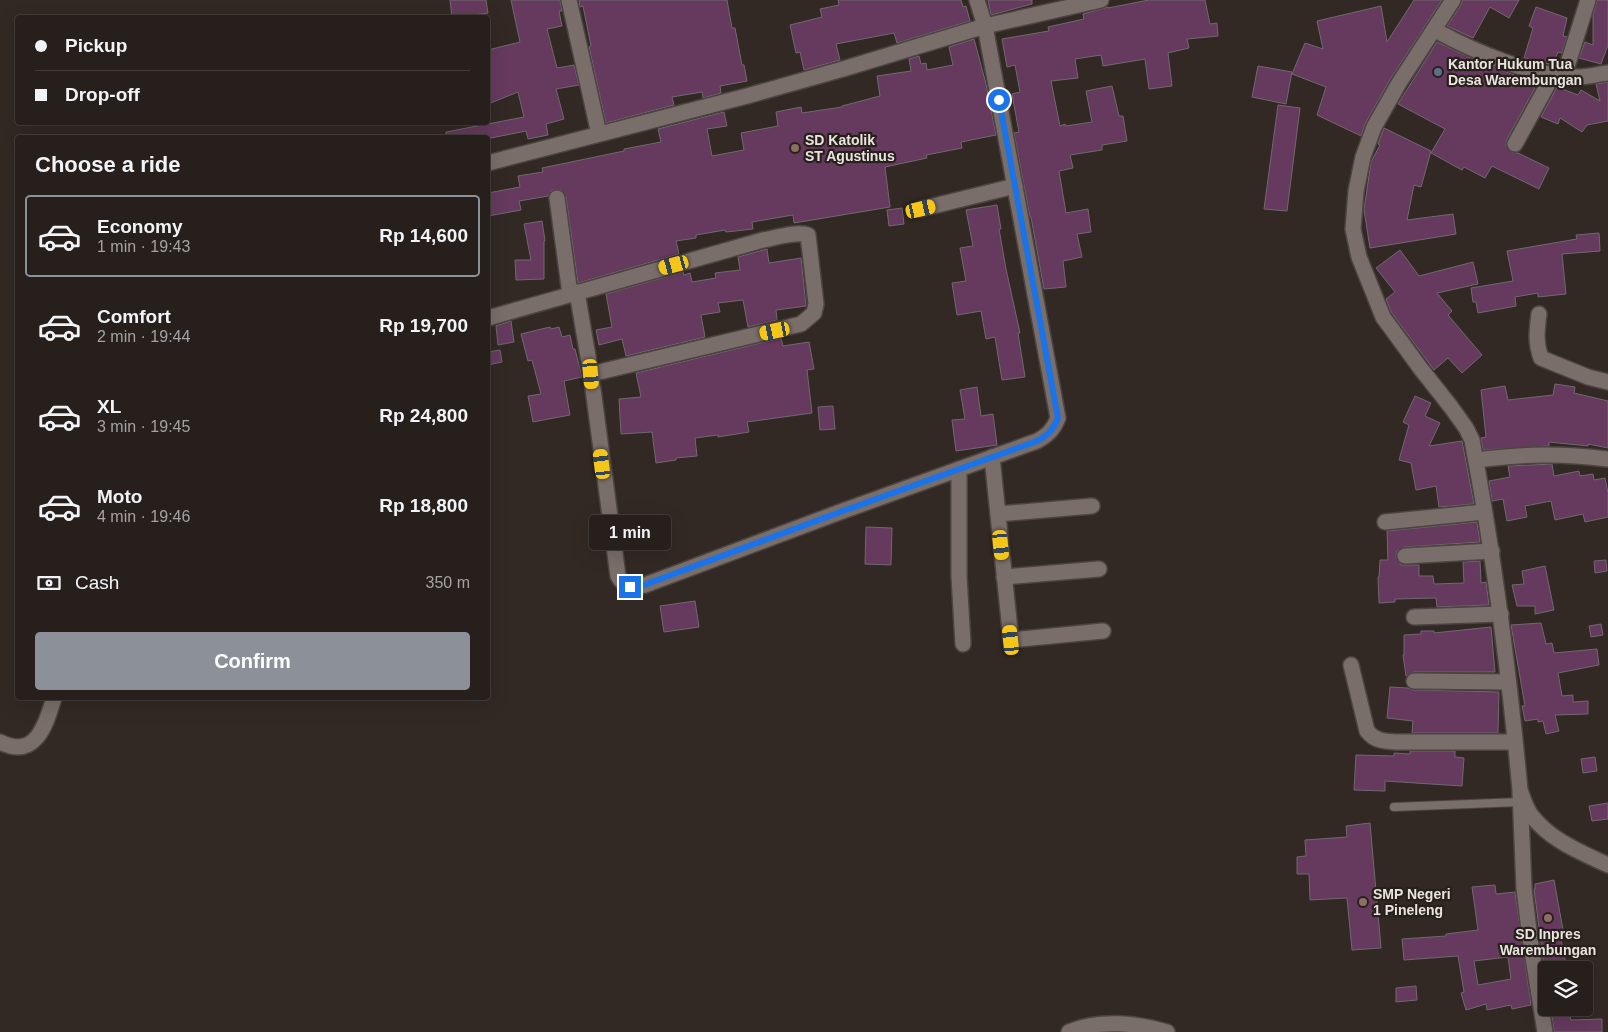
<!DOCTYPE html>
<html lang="en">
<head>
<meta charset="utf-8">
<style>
  :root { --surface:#261f1c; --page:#2e2725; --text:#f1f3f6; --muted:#a4a2a3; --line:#423d3b; --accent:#8c9099 }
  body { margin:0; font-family:Arial,sans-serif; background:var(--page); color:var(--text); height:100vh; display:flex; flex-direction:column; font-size:19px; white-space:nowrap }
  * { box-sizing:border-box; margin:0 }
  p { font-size:16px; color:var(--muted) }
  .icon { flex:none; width:28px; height:28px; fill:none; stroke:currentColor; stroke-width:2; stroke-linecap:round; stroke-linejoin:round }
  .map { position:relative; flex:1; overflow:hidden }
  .sheet { position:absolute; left:15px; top:135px; width:475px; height:565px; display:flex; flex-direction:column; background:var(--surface); border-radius:5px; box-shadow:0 5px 20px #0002,0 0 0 1px var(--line) }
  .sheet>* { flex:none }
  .guide { position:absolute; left:15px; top:15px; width:475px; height:110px; border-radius:5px; box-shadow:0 5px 20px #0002,0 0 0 1px var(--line); display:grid; align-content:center; height:110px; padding:0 20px; background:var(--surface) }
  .buttons { position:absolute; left:1538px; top:961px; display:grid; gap:10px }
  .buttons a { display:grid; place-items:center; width:55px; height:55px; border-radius:5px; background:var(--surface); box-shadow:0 5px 20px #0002,0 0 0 1px var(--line); font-size:25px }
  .end { position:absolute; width:22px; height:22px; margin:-11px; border:6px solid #1a73e8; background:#fff; box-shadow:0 0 0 2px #fff }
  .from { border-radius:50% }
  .bubble { position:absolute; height:35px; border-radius:5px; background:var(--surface); box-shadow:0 5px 20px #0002,0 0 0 1px var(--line); font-size:16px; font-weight:700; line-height:35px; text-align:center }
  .car { position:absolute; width:15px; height:30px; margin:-15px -8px; border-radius:6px; box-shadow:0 0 4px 1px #0007; background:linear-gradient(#f5c518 24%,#345 0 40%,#f5c518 0 76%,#345 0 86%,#f5c518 0) }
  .guide b { display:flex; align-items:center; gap:18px; height:48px; font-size:19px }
  .guide b+b { border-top:1px solid var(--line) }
  .guide i { width:12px; height:12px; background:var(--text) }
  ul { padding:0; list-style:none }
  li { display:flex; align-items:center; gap:15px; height:82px; margin:0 10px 8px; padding:0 10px; border:2px solid transparent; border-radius:5px }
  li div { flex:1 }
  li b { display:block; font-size:19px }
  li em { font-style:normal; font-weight:700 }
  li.current { border-color:var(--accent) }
  li>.icon { width:45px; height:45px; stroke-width:1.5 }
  h2 { padding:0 20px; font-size:22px; line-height:60px }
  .pay { display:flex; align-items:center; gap:12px; height:55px; padding:0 20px; font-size:19px }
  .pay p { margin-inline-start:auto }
  .button { display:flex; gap:10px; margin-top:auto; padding:10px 20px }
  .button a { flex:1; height:58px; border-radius:5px; background:var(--accent); color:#fff; font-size:20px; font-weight:700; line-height:58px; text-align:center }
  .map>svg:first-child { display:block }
  .building { fill:#653a5e; stroke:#71686f; fill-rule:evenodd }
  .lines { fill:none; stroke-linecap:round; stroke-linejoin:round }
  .lane-casing { stroke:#4c4441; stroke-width:10 }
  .street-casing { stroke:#4c4441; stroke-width:18 }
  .secondary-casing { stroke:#4c4441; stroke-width:18 }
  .lane { stroke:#796e69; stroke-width:8 }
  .street { stroke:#796e69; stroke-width:15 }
  .secondary { stroke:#796e69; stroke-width:15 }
  .route { stroke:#1a73e8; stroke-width:6 }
  .service-dot { fill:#5c6f8a; stroke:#28201b; stroke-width:2 }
  .education-dot { fill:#8d6e63; stroke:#28201b; stroke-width:2 }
  .labels { text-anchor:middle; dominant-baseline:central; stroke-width:4.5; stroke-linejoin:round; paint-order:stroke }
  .poi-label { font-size:14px; font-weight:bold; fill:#eae4e1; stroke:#28201b; text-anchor:start }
</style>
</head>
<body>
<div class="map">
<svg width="1608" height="1032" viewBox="0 0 1608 1032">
  <rect width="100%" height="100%" fill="#322925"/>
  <g class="building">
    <polygon points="450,0 486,0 488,13 452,18"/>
    <polygon points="511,0 560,0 562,11 559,11 562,26 547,29 557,68 574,65 579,85 556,89 564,119 546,124 548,135 528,139 526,131 491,138 446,138 446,132 524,117 518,92 488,104 488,50 520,42"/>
    <polygon points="579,0 727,0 732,28 735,28 742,65 744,65 747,81 720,86 721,93 703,98 702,92 672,97 674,105 606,123 589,47 591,46 583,6 580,7"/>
    <polygon points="838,0 961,0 963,7 966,6 970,21 897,43 894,33 836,44 840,60 804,70 800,52 796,53 790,25 822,17 820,9 839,5"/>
    <polygon points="988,0 1032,0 1032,4 991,15"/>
    <polygon points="1149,0 1205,0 1210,24 1217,23 1218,36 1187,39 1189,48 1168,53 1172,86 1149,89 1145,59 1103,66 1101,55 1075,59 1078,78 1051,81 1060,126 1065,124 1066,126 1092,122 1086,91 1112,86 1119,116 1123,116 1127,141 1102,145 1102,150 1070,155 1073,168 1059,171 1066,213 1088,209 1091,232 1077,234 1082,257 1063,261 1066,287 1044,289 1031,217 1030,217 1014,133 1019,132 1012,94 1020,92 1015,65 1007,67 1002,39 1049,31 1048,27 1084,19 1083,14 1108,7 1108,8"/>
    <polygon points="1414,0 1442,0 1391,78 1366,122 1361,136 1317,115 1326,87 1292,74 1305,43 1323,49 1317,21 1381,6 1387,42"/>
    <polygon points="1462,0 1519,0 1509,18 1490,7 1473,38 1447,26 1461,5"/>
    <polygon points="1597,0 1608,0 1608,45 1601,64 1579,58 1585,42 1593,45 1593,15"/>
    <polygon points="1536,7 1567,18 1563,36 1567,37 1562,53 1558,52 1553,65 1524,58 1533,28 1529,26"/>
    <polygon points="974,39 986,84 996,135 961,142 962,148 926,155 927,158 885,167 890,207 794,223 793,215 752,222 753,229 726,232 725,230 696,235 696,238 676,241 679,254 578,283 566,197 561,190 552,190 548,196 519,201 521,210 488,216 488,193 520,187 518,176 543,172 542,168 624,151 624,149 661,142 658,129 724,112 727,126 707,129 712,156 744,150 741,133 778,126 776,112 801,107 802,113 842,107 842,106 880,96 877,76 911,71 909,59 919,56 921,64 926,63 927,70 953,65 949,47"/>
    <polygon points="1437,42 1482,63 1514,75 1535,88 1507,139 1506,145 1511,152 1518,153 1549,168 1539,189 1492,166 1485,178 1464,167 1462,170 1431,153 1445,129 1398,104"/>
    <polygon points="1258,66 1292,72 1286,104 1252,97"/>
    <polygon points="1608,82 1608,121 1587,125 1582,132 1560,118 1558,124 1541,117 1557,87 1578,95 1581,90 1600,101 1596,84"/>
    <polygon points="1278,105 1300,108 1287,211 1264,209"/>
    <polygon points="1384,128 1431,151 1421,187 1414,185 1407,220 1453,214 1456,234 1370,248 1364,210 1371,162 1380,145 1378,144"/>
    <polygon points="997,205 1001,229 999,229 1006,269 1020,333 1018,333 1025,377 1002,380 995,337 986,339 981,311 957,315 952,283 966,281 960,248 973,246 966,210"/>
    <polygon points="902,208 904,224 889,226 887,210"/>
    <polygon points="542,221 545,241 544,241 544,279 516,280 515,260 531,260 524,224"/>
    <polygon points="1599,233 1600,251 1562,254 1566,294 1538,297 1538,293 1515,297 1516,306 1478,313 1476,302 1473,302 1471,288 1513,281 1507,251 1577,239 1576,235"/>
    <polygon points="767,249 769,263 801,258 806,306 776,310 777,320 748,327 743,300 718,303 720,312 701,315 705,337 626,356 622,339 599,345 596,330 612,327 606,294 683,272 684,275 690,273 692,282 716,278 715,273 740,270 738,257"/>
    <polygon points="1400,250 1419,276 1473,262 1478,284 1437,293 1452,311 1448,315 1482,355 1462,373 1448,358 1434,370 1391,312 1386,299 1395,292 1376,268"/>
    <polygon points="511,321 514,342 498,345 496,326"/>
    <polygon points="550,327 551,329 559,327 562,337 570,335 573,349 575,349 582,377 564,381 570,415 533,422 528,396 541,394 532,360 528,361 521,334"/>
    <polygon points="781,338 783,346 809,342 814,369 807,370 812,413 747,422 749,432 718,437 718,435 695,438 697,456 676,458 676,460 656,463 652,432 621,434 619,399 641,397 636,373"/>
    <polygon points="500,350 502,362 488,365 488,352"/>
    <polygon points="1555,384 1575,387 1574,393 1608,401 1608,448 1588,444 1588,446 1549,442 1549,446 1483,450 1481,438 1486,437 1481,390 1505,386 1508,400 1553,395"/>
    <polygon points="977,387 981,416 993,414 997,445 956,451 952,420 965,419 960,390"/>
    <polygon points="1415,396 1431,403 1425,416 1440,423 1429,446 1462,441 1474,504 1439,507 1436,486 1416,490 1411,463 1399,460 1409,425 1403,422"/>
    <polygon points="833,406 835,429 820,430 818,407"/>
    <polygon points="1552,464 1554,476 1579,471 1580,476 1593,474 1594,480 1605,478 1608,493 1608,517 1585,522 1583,514 1555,520 1551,501 1525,506 1527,517 1507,521 1503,499 1492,501 1489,481 1510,477 1508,466"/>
    <polygon points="1477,522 1480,542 1404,547 1397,551 1396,557 1401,565 1419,565 1419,576 1433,576 1434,584 1464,583 1463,562 1480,561 1481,583 1486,582 1489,605 1437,607 1436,598 1395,599 1395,602 1379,603 1378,577 1379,577 1380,560 1388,560 1387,531"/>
    <polygon points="866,527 892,528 891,565 865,564"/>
    <polygon points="1606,560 1607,571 1595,573 1594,561"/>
    <polygon points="1545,566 1554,610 1535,614 1535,606 1517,606 1512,585 1524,584 1522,571"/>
    <polygon points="695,601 699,627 664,632 660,606"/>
    <polygon points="1541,623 1546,644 1552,643 1554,653 1597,649 1599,665 1558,673 1562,696 1573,695 1573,702 1588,701 1588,714 1555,715 1559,731 1546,734 1543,721 1538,722 1538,719 1525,721 1522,706 1525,706 1511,625"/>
    <polygon points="1601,624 1603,635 1591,637 1589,626"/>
    <polygon points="1491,627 1495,672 1414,672 1406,676 1403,655 1404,655 1404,635 1421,634 1421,631 1434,631 1434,633"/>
    <polygon points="1390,687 1408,688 1414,690 1499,692 1498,733 1412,733 1413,721 1387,718"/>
    <polygon points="1410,751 1455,751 1455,757 1464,758 1462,786 1385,781 1385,791 1354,790 1356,755 1394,756 1394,753 1410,754"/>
    <polygon points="1595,757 1597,771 1583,773 1581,759"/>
    <polygon points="1608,803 1608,819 1592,821 1589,806"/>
    <polygon points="1370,823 1381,948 1352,950 1347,898 1310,900 1309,874 1297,874 1297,857 1306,856 1305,840 1347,837 1346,826"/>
    <polygon points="1554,880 1563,930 1559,930 1566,964 1564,964 1565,970 1546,970 1546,981 1534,889 1535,889 1535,884"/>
    <path d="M1495,885L1496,894L1515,892L1531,1005L1512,1009L1511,1005L1487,1010L1486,1004L1466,1010L1461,993L1464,992L1458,956L1404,960L1402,939L1446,936V934L1478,930L1472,887ZM1508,957L1511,979L1478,985L1474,961Z"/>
    <polygon points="1416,986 1417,1000 1396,1002 1396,988"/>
    <polygon points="1551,1008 1568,1008 1571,1020 1602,1019 1602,1032 1554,1032"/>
  </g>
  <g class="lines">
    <defs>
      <polyline id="lane" points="1394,807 1520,802"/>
      <g id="street">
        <polyline points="569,0 599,134"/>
        <path d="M1435,30C1475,52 1531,76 1577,77C1587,77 1598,74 1608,73"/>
        <polyline points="1564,76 1588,0"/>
        <polyline points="1515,144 1553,75"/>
        <polyline points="557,198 570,294"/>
        <polyline points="921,209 1015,186"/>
        <path d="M577,292L591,374L618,576C624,588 633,587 645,585L840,512L1037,441C1048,435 1053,430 1058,418L985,26L1101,0"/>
        <path d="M1539,314C1537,330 1535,342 1541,358L1588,377L1608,382"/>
        <path d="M488,318L763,240C774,238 798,231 808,235L816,304L814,313L801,324L591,374"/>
        <polyline points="992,457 1011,640 1103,631"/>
        <path d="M1476,460C1524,454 1559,453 1608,459"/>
        <polyline points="959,469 959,576 963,644"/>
        <polyline points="998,514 1092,506"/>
        <polyline points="1385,522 1484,512"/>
        <polyline points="1405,556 1492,551"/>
        <polyline points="1004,577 1099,569"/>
        <polyline points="1414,617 1501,614"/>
        <path d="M1351,665L1367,731C1375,741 1383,741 1395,742H1515"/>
        <polyline points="1414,681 1508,682"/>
        <polyline points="1520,792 1524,888 1530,939 1545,1032"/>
        <path d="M1069,1032C1099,1019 1137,1023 1167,1032"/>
      </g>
      <g id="secondary">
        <path d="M1453,0L1399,83L1374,127L1363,157L1356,191L1353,229L1359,257L1383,317L1421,369L1451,407L1466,428L1472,440C1494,556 1509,672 1520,790C1523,798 1526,808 1531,815C1550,840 1580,852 1608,865"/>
        <polyline points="488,163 747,96 843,69 985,26 977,0"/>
        <path d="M0,742C36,760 46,724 54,698"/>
      </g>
    </defs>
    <use href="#lane" class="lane-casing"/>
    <use href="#street" class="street-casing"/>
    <use href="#secondary" class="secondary-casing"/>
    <use href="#lane" class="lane"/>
    <use href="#street" class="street"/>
    <use href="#secondary" class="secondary"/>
  </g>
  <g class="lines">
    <path class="route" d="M630,587L644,585L840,512L1037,441C1048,435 1053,430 1058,418L999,100"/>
  </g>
  <circle class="service-dot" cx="1438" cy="72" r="5"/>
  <g class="education-dot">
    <circle cx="795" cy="148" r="5"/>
    <circle cx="1363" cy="902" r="5"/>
    <circle cx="1548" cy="918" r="5"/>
  </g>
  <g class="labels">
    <g class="poi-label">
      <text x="1448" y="64">Kantor Hukum Tua<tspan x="1448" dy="16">Desa Warembungan</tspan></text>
      <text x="805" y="140">SD Katolik<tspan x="805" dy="16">ST Agustinus</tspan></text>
      <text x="1373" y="894">SMP Negeri<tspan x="1373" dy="16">1 Pineleng</tspan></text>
      <text x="1548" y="934" text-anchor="middle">SD Inpres<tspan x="1548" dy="16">Warembungan</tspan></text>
    </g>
  </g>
</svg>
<div class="buttons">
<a><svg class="icon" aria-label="layers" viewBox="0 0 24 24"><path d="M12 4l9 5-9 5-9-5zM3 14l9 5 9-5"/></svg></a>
</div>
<i class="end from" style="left:999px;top:100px"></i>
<i class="end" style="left:630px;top:587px"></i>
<div class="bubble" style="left:589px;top:515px;width:82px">1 min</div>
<i class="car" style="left:921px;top:209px;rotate:77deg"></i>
<i class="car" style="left:674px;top:265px;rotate:255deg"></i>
<i class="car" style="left:775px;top:331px;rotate:258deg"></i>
<i class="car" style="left:591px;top:374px;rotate:175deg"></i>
<i class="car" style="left:602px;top:464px;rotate:353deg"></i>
<i class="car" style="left:1001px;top:545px;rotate:174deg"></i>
<i class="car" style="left:1011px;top:640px;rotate:354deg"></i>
<div class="guide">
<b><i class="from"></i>Pickup</b>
<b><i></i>Drop-off</b>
</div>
<section class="sheet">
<h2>Choose a ride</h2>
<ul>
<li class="current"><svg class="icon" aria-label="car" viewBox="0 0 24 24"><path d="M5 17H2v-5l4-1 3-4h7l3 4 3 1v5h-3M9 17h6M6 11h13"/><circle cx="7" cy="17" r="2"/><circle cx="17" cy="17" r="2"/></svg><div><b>Economy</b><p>1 min · 19:43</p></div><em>Rp 14,600</em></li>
<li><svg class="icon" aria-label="car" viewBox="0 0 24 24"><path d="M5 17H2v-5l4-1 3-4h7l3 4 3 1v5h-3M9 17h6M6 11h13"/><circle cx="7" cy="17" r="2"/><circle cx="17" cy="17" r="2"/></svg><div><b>Comfort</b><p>2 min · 19:44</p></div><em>Rp 19,700</em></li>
<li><svg class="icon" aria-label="car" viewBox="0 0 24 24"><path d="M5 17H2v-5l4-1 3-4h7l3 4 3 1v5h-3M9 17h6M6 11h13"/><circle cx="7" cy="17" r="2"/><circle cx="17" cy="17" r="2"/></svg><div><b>XL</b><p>3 min · 19:45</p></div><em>Rp 24,800</em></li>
<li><svg class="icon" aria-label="car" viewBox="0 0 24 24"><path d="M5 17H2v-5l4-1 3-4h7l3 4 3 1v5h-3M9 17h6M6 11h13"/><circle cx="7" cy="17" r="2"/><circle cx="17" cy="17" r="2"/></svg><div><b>Moto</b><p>4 min · 19:46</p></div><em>Rp 18,800</em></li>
</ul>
<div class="pay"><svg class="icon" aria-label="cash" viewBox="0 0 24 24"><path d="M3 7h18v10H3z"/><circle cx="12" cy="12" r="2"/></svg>Cash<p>350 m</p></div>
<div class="button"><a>Confirm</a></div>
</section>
</div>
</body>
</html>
